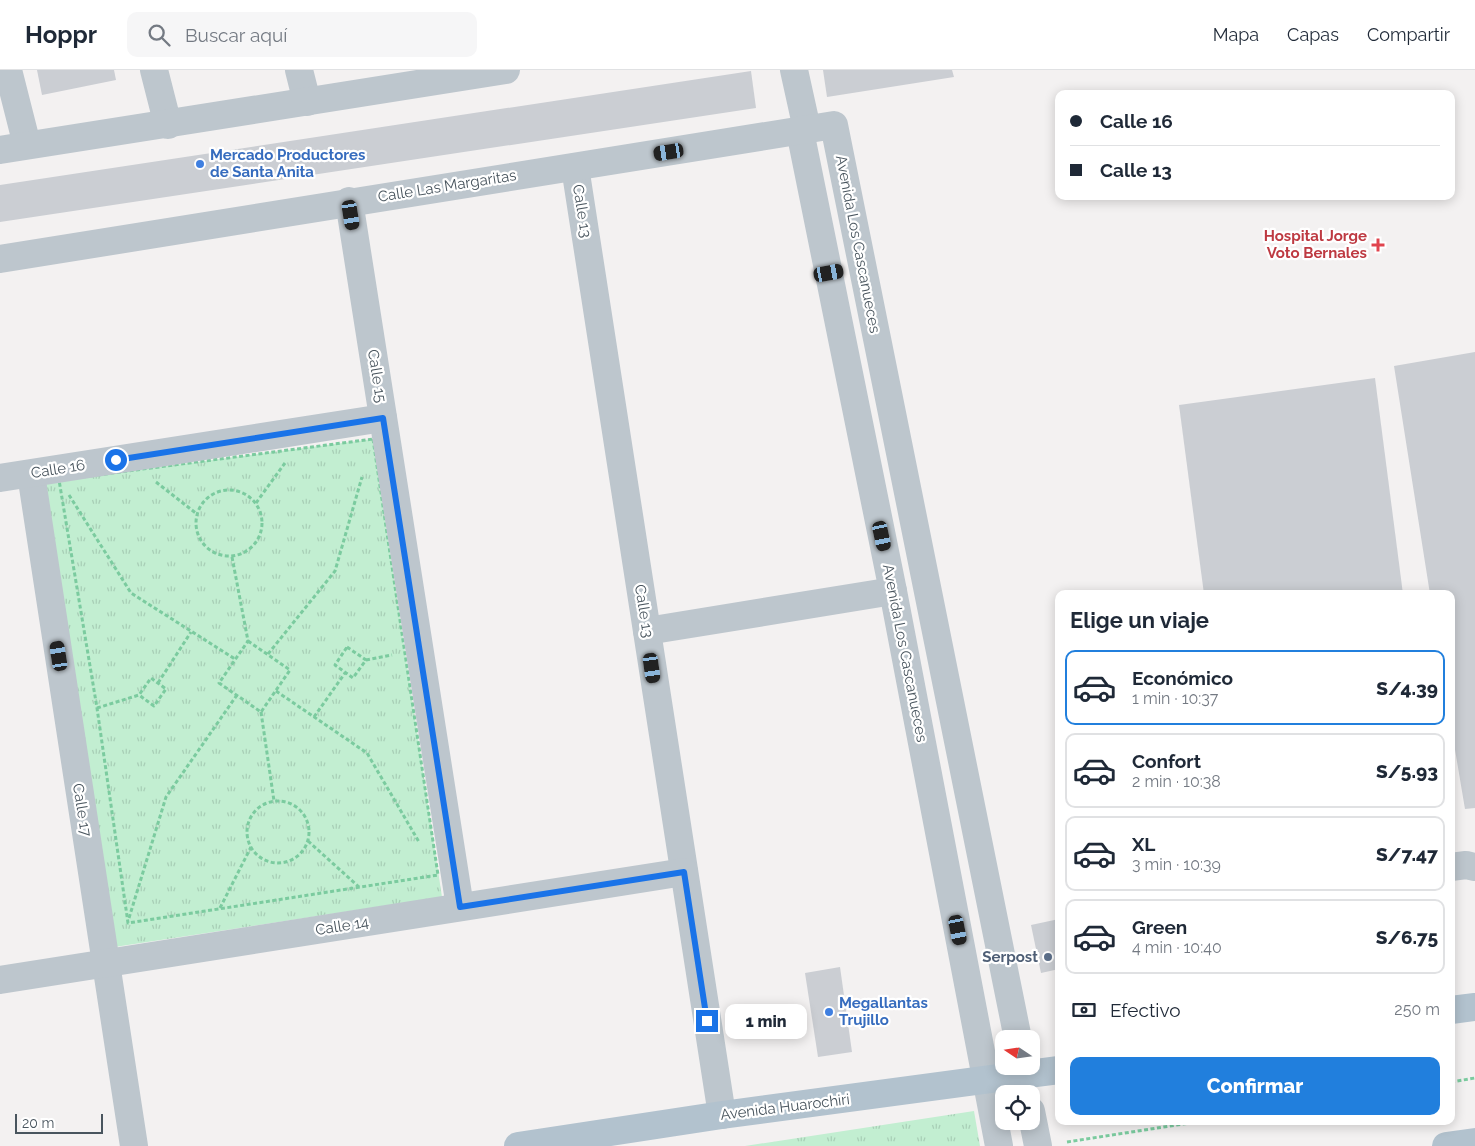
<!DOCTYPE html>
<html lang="es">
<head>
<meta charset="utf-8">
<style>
  :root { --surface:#fff; --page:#f6f6f7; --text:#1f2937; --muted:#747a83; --line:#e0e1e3; --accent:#217fdd }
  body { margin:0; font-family:Raleway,sans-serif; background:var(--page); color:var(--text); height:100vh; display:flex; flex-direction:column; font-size:19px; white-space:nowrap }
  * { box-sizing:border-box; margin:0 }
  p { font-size:16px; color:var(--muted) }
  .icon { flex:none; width:28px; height:28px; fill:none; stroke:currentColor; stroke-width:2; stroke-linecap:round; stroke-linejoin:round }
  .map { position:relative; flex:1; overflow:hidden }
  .panel { position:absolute; left:1055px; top:520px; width:400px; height:535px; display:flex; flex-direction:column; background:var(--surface); border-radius:10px; box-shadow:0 2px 12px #0003 }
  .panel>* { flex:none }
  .top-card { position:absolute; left:1055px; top:20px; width:400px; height:110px; border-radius:10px; box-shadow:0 2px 12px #0003; display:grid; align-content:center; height:110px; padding:0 15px; background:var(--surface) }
  .needle { width:32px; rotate:283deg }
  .controls { position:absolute; left:995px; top:960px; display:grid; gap:10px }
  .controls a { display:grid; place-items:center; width:45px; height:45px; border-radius:10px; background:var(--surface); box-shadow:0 2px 12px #0003; font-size:25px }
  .scale { position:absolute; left:15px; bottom:12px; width:88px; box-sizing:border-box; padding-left:5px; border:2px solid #49555e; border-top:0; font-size:14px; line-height:18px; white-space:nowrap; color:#49555e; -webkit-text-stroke:4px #fff; paint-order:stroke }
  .end { position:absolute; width:22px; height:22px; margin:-11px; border:6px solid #1a73e8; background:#fff; box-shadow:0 0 0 2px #fff }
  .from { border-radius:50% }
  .bubble { position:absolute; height:35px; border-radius:10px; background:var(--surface); box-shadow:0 2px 12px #0003; font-size:16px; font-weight:800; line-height:35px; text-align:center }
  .car { position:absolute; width:15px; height:30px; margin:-15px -8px; border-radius:6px; box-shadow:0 0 4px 1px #0007; background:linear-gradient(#222 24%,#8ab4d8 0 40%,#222 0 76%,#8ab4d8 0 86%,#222 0) }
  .top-card b { display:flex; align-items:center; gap:18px; height:48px; font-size:19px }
  .top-card b+b { border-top:1px solid var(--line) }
  .top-card i { width:12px; height:12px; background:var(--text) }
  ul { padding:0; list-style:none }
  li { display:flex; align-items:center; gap:15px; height:75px; margin:0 10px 8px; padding:0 5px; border:2px solid var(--line); border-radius:10px }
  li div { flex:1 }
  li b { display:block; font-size:19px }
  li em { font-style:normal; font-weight:800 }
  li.selected { border-color:var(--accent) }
  li>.icon { width:45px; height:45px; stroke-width:1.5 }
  h2 { padding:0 15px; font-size:22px; line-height:60px }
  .pay { display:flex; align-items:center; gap:12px; height:55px; padding:0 15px; font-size:19px }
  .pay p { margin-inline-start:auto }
  .primary-button { display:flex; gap:10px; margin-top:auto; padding:10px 15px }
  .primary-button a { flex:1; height:58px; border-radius:10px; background:var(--accent); color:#fff; font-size:20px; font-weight:800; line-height:58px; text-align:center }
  header { display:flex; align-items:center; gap:30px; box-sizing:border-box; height:70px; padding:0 25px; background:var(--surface); border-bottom:1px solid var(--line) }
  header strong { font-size:24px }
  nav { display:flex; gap:28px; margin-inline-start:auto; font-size:18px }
  .search { width:350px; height:45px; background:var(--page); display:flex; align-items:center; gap:12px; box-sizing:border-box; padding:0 18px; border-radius:10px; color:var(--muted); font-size:19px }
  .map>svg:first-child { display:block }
  .park { fill:url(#park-tufts) }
  .building { fill:#cbced3 }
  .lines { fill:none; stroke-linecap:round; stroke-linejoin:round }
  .path { stroke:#7bcb9f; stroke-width:3; stroke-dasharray:4 2.5; stroke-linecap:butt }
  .minor { stroke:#bdc6cd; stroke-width:28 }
  .major { stroke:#b2c2ce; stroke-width:28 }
  .route { stroke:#1a73e8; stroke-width:6 }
  .shop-dot { fill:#3f7fe0; stroke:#fff; stroke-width:2 }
  .health-dot { fill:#e0444e; stroke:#fff; stroke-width:2 }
  .service-dot { fill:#5c6f8a; stroke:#fff; stroke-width:2 }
  .labels { text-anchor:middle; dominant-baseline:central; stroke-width:4.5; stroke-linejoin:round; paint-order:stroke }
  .shop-label { font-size:15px; font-weight:bold; fill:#366cbe; stroke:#fff; text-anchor:start }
  .street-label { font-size:15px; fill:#49555e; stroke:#fff }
  .health-label { font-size:15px; font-weight:bold; fill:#be3a42; stroke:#fff; text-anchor:end }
  .service-label { font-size:15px; font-weight:bold; fill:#4e5e75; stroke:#fff; text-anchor:end }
</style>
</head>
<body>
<header>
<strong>Hoppr</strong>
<div class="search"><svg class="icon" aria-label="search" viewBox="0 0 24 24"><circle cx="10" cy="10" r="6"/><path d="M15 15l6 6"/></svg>Buscar aquí</div>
<nav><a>Mapa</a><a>Capas</a><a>Compartir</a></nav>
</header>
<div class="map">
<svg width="1475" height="1076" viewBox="0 0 1475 1076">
  <defs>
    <pattern id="park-tufts" width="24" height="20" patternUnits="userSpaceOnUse" patternTransform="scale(1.25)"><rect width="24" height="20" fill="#c2eed1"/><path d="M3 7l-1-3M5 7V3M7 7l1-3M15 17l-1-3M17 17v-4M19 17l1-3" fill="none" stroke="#a8ceb6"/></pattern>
  </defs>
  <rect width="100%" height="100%" fill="#f3f1f1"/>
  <g class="park">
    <polygon points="373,369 442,827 108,878 45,415 59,410"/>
    <polygon points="974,1041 980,1076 745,1076"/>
  </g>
  <g class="building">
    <polygon points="37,0 114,0 116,10 42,25"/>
    <polygon points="823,0 952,0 954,7 827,27"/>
    <polygon points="751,1 756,38 0,152 0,115"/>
    <polygon points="1475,282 1475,738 1465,739 1451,656 1451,524 1430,524 1394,296"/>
    <polygon points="1375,308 1403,524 1204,524 1179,335"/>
    <polygon points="1059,849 1059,899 1041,903 1031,855"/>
    <polygon points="840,897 852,982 818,987 805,903"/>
  </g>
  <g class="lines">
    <g class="path">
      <polygon points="373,369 438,805 128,853 97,638 59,410"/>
      <polyline points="156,412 197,444"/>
      <circle cx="229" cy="453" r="33"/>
      <polyline points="69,425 131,523 235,589"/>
      <polyline points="256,433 285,393"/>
      <polyline points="232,487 248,571"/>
      <polygon points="248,571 290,600 261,642 219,613"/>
      <polygon points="347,577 366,590 353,608 335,595"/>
      <polyline points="268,584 335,501 362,407"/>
      <polyline points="366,590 392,585"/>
      <polyline points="158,613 191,562"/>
      <polyline points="276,621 367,683 419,772"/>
      <polyline points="97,638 139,625 151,608 166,619 154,636 139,625"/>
      <polyline points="261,642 274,731"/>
      <polyline points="314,647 345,603"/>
      <circle cx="278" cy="762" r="31"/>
      <polyline points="308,771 359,817"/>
      <polyline points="220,838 251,777"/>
      <polyline points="129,848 166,727 237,625"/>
      <polyline points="1451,1012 1475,1008"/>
      <polyline points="1067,1072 1202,1051"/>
    </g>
    <g class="minor">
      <polyline points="8,0 27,75"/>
      <polyline points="154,0 168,55"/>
      <polyline points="299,0 307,32"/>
      <polyline points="794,0 807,59"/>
      <polyline points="800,61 893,521 999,1076"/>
      <polyline points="0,80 506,0"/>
      <polyline points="575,97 722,1045"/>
      <polyline points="349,131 460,837"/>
      <polyline points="0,189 834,55 1018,969"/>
      <polyline points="31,404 134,1076"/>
      <polyline points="0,408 383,348"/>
      <polyline points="647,561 893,521"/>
      <polyline points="1451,797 1466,795 1475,797"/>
      <polyline points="0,910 684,802"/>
      <polyline points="1031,1041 1038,1076"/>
    </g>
    <g class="major">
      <polyline points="1451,940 1475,937"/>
      <polyline points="518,1076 722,1045 1059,1000"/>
      <polyline points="1446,1076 1475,1072"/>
    </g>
  </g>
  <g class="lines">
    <polyline class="route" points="116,390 383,348 460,837 684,802 707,951"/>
  </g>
  <g class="shop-dot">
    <circle cx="200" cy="94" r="5"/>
    <circle cx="829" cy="942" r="5"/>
  </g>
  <path class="health-dot" d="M1375.5 167.5h5v5h5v5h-5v5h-5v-5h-5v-5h5z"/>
  <circle class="service-dot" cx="1048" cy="887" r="5"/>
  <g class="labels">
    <g class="shop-label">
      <text x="210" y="85">Mercado Productores<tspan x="210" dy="17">de Santa Anita</tspan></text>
      <text x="839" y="933">Megallantas<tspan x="839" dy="17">Trujillo</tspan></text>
    </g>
    <g class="street-label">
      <text transform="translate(447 116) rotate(-9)">Calle Las Margaritas</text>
      <text transform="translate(582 141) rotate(81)">Calle 13</text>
      <text transform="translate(858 174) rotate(79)">Avenida Los Cascanueces</text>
      <text transform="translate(377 306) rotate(81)">Calle 15</text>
      <text transform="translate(58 399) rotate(-9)">Calle 16</text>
      <text transform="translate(644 541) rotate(81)">Calle 13</text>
      <text transform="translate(905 583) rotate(79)">Avenida Los Cascanueces</text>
      <text transform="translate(82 740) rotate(81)">Calle 17</text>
      <text transform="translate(342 856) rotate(-9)">Calle 14</text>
      <text transform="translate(785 1037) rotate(-7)">Avenida Huarochiri</text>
    </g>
    <g class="health-label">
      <text x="1367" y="166">Hospital Jorge<tspan x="1367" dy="17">Voto Bernales</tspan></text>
    </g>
    <g class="service-label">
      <text x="1038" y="887">Serpost</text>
    </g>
  </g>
</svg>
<div class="controls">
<a><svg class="needle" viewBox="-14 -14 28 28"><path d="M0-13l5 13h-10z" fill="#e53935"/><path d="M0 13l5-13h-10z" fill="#747a83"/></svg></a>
<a><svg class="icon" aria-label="locate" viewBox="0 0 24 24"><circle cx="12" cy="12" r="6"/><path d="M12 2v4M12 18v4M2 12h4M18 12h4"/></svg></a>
</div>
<div class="scale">20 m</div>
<i class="end from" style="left:116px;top:390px"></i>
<i class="end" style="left:707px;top:951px"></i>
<div class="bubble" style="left:725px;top:934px;width:82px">1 min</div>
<i class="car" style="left:669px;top:82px;rotate:261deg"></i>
<i class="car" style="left:351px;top:145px;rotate:171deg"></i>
<i class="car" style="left:829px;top:203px;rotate:80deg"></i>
<i class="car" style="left:882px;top:466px;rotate:168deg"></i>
<i class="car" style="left:59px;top:586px;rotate:351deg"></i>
<i class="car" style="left:652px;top:598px;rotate:172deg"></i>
<i class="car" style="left:958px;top:860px;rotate:169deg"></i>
<div class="top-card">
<b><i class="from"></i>Calle 16</b>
<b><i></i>Calle 13</b>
</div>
<section class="panel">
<h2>Elige un viaje</h2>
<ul>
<li class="selected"><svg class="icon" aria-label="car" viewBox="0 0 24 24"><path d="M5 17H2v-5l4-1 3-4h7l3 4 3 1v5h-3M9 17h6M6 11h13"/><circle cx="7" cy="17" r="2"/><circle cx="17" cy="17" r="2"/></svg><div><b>Económico</b><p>1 min · 10:37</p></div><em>S/4.39</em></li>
<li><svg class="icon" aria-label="car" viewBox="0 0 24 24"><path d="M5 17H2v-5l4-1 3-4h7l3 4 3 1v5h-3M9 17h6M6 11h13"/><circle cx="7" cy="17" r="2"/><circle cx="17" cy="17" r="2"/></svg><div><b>Confort</b><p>2 min · 10:38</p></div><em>S/5.93</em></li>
<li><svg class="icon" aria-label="car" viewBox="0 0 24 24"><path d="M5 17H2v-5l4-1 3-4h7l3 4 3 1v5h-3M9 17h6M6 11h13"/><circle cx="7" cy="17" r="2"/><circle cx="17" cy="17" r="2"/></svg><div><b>XL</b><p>3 min · 10:39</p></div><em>S/7.47</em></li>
<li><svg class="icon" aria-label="car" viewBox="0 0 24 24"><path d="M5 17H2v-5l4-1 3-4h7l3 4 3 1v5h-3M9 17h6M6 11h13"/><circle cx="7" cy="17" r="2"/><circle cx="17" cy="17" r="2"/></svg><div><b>Green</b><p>4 min · 10:40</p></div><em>S/6.75</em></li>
</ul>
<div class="pay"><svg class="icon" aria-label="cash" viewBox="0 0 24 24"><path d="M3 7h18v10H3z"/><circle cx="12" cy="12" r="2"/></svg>Efectivo<p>250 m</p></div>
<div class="primary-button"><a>Confirmar</a></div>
</section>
</div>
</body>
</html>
